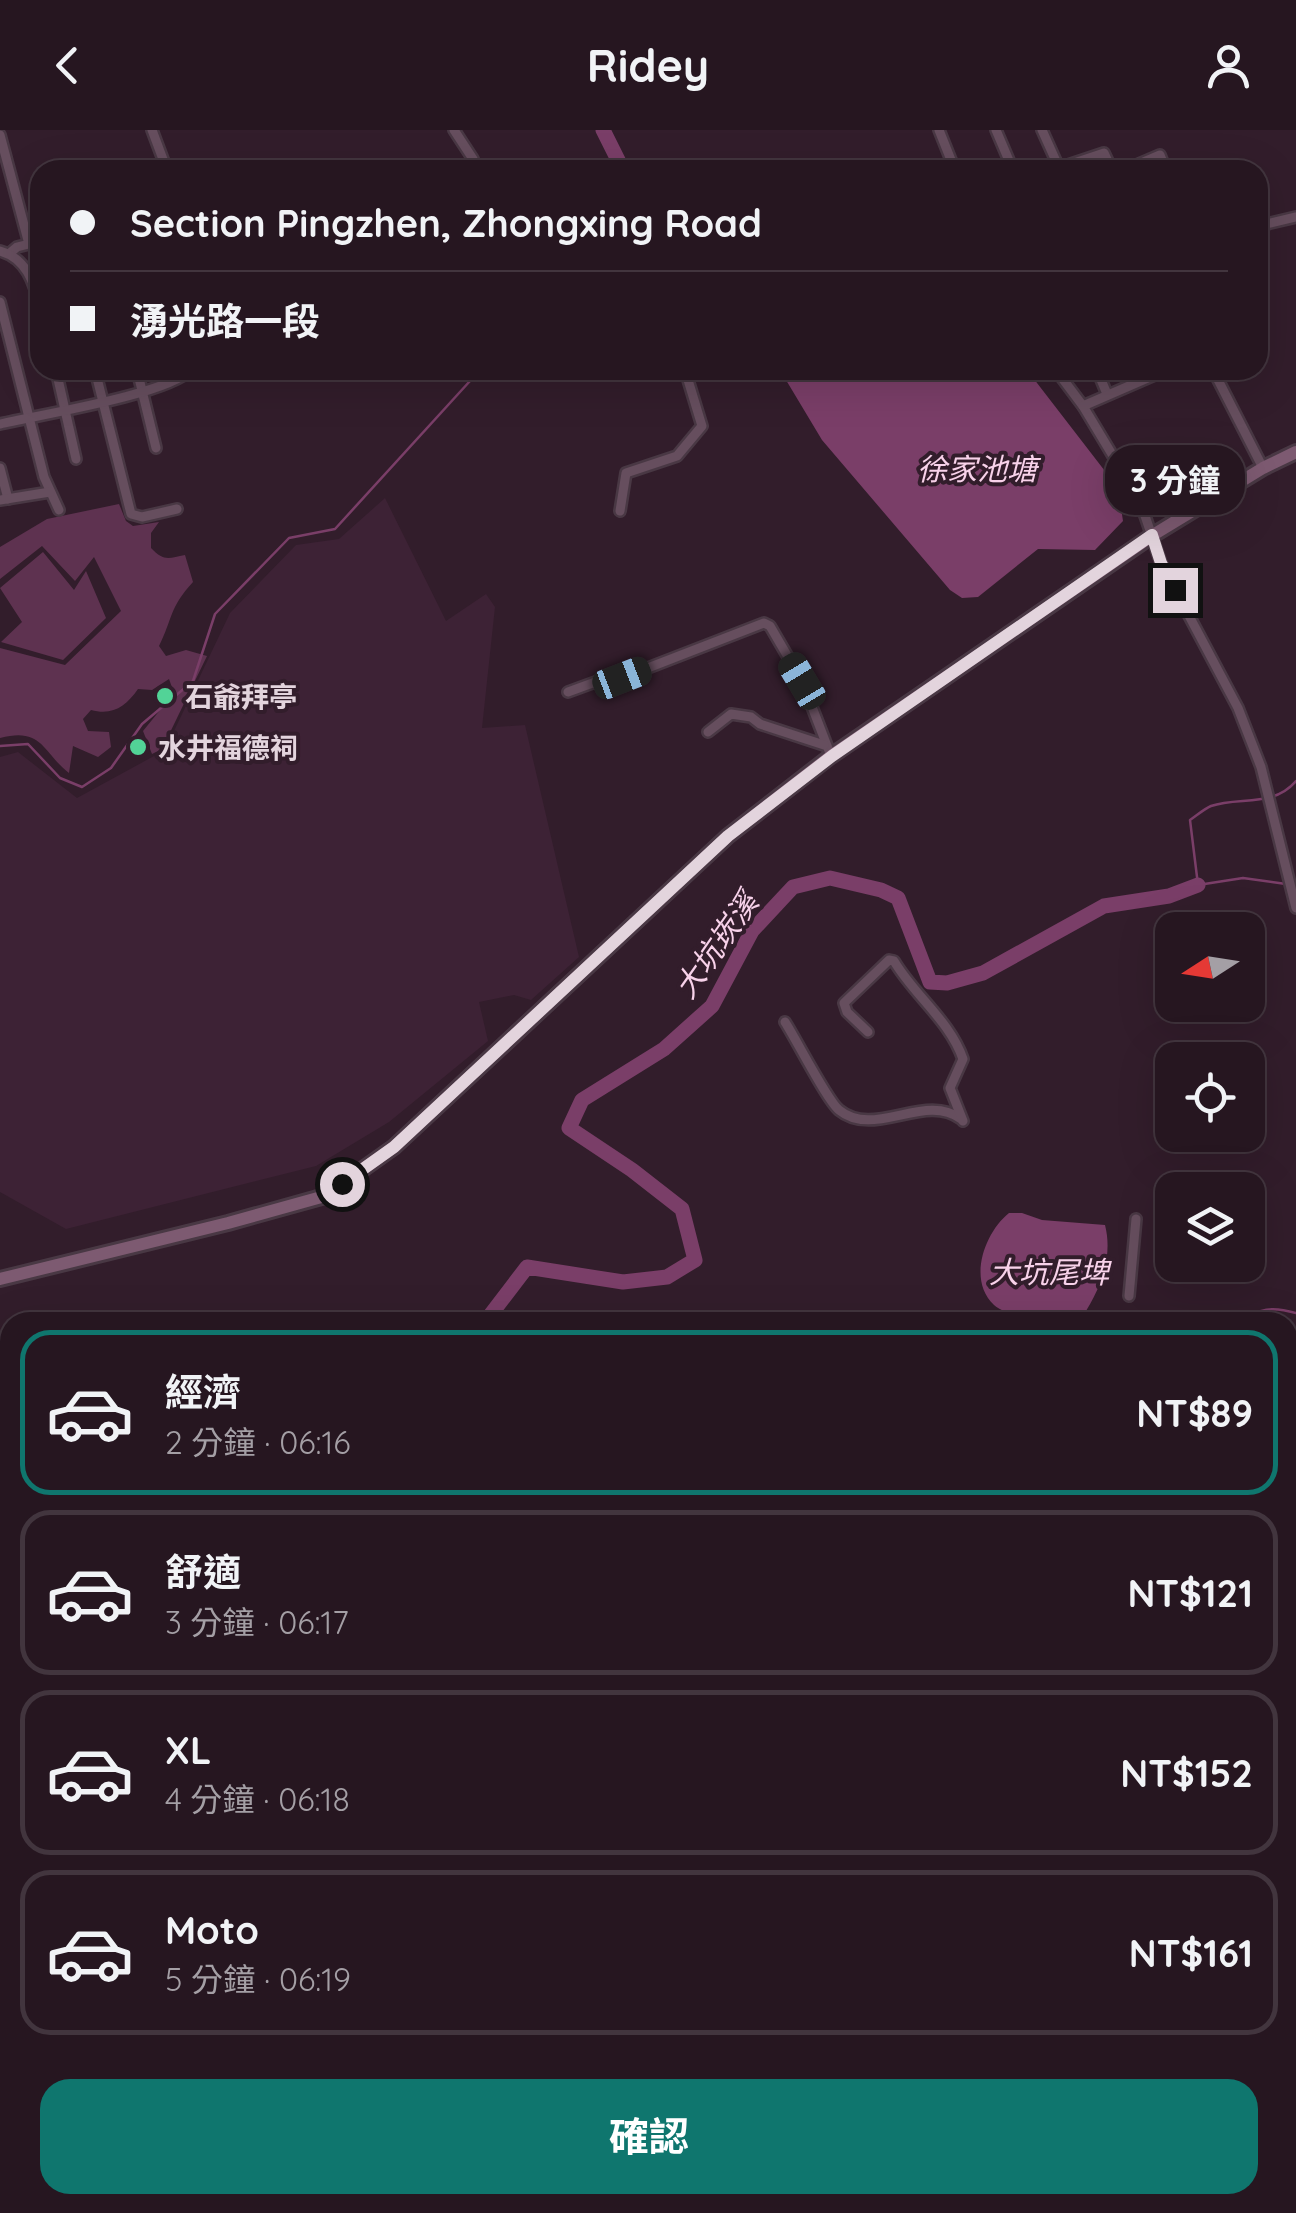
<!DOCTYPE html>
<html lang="zh-TW">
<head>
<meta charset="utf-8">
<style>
  :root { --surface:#261620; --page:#2e1f29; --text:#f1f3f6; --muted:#a49fa5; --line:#42353e; --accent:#0f766e }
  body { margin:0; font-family:Quicksand,"Noto Sans TC",sans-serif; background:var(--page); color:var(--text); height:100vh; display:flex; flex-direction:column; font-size:38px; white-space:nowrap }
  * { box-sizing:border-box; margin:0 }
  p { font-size:32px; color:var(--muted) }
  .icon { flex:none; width:55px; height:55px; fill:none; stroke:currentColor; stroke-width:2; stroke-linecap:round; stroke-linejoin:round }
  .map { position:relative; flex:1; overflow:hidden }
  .side { position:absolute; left:0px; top:1182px; width:1298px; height:902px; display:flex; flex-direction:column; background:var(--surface); border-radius:30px 30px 0 0; box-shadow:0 10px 40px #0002,0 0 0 2px var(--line) }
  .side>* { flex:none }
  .banner { position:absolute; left:30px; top:30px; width:1238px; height:220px; border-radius:30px; box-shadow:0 10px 40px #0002,0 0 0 2px var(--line); display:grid; align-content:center; height:220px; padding:0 40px; background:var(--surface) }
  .needle { width:65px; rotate:258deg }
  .controls { position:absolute; left:1155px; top:782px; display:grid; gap:20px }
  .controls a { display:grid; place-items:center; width:110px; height:110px; border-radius:20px; background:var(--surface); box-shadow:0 10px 40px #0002,0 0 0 2px var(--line); font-size:50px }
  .end { position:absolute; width:45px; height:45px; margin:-22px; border:12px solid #e3d4dd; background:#111; box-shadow:0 0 0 5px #111 }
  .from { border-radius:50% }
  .bubble { position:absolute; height:70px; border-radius:30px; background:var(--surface); box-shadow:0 10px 40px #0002,0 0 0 2px var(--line); font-size:32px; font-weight:700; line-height:70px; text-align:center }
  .car { position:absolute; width:30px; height:60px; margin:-30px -15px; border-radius:12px; box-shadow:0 0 8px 2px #0007; background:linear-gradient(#222 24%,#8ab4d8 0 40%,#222 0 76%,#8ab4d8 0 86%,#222 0) }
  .banner b { display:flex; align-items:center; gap:35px; height:95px; font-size:38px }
  .banner b+b { border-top:2px solid var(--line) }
  .banner i { width:25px; height:25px; background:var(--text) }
  ul { padding:18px 0 0; list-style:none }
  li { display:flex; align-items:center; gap:30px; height:165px; margin:0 20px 15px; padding:0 20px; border:5px solid var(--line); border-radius:30px }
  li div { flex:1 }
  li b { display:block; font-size:38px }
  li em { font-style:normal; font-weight:700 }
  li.selected { border-color:var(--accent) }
  li>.icon { width:90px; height:90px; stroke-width:1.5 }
  .cta { display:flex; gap:20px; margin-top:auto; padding:20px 40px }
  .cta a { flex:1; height:115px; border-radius:30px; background:var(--accent); color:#fff; font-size:40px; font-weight:700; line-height:115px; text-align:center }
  header { display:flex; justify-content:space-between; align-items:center; height:130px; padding:0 40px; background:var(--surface); font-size:45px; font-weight:700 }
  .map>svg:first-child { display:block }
  .built { fill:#3d2235 }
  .green { fill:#5e3250 }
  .water { fill:#7a3e68 }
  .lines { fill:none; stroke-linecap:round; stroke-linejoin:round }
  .stream { stroke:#7a3e68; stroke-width:2.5 }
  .river { stroke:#7a3e68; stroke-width:15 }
  .street-casing { stroke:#493844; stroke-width:14 }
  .secondary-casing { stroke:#493844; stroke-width:18 }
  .street { stroke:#664e5e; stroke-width:9 }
  .secondary { stroke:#7d5a71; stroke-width:12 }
  .route { stroke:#e3d4dd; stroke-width:12 }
  .poi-dot { fill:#52d397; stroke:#321d2b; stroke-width:4 }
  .labels { text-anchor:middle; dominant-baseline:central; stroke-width:8; stroke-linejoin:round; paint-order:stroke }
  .poi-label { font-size:28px; font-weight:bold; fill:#e3d4dd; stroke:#321d2b; text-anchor:start }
  .water-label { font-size:30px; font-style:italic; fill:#f8d2ea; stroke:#321d2b }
</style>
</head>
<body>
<header><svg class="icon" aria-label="back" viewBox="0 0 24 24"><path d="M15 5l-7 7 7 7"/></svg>Ridey<svg class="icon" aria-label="person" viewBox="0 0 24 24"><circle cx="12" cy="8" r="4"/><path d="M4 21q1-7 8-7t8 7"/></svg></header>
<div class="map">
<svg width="1296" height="2083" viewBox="0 0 1296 2083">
  <rect width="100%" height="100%" fill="#321d2b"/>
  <g class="built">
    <polygon points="385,368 446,491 486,464 495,477 482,598 525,595 579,827 531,870 514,865 479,872 488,911 389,992 316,1036 66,1099 0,1062 0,627 18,622 77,668 165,620 230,483 296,415 339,409"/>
    <polygon points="1296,1490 1296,1596 1288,1595 1288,1492"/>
  </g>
  <g class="green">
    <path d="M119,374L126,391L133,396L159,392L151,403V418C164,432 169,428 185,425L193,452C169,478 173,488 159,516L166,526L186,520L207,526L162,619L152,624L143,601L174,563L169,549L152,560L138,559C126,576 113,586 91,580L83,589L88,601L109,602L111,617L98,627L73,616L69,643C42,622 43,597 0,608V518L65,535L121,481L94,427L75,451L42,416L0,449V417L47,389Z"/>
    <polygon points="43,422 74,460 86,441 106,488 63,530 1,512 22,492 0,458"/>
    <polygon points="10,1664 10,1748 0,1749 0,1665 3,1668"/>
    <polygon points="1288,1897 1296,1899 1296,2083 975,2083 994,2075 1288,2075"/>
    <polygon points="0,1983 10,1985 10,2075 105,2075 109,2083 0,2083"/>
    <polygon points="290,2075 781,2075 793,2083 290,2083"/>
  </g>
  <g class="water">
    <polygon points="780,240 1027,240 1118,358 1123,391 1095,420 1038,419 978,467 962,468 950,460 822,310"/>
    <path d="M1009,1083H1022L1042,1090L1105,1095C1114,1130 1098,1164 1079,1192C1058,1193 1010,1189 994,1175C967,1150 985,1102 1009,1083Z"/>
    <polygon points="1288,1625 1296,1625 1296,1709 1288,1708"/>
  </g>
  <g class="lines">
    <g class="stream">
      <polyline points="0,616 28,614 60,648 82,657 111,638 142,594 193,551 215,484 289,408 335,399 480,240"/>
      <path d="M1286,754L1243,748L1198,755L1190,690C1196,686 1204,679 1211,676C1239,666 1273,678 1296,651"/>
      <path d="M1239,1192C1260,1178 1272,1176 1296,1183"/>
    </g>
    <g class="river">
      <polyline points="603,0 623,40"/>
      <polyline points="485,1192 527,1137 623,1152 667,1147 695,1130 682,1079 632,1040 569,998 582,970 664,919 712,876 752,801 793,757 830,748 881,760 898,768 930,852 947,853 983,843 1104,776 1169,766 1198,755"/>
      <polyline points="1288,1440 1296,1434"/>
    </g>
    <defs>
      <g id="street">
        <polyline points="152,0 167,40"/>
        <polyline points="454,0 473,29 475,40"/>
        <polyline points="939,0 955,40"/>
        <polyline points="996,0 1013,40"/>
        <polyline points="1042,0 1060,40"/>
        <polyline points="0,5 29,114 17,117 10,123"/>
        <polyline points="1059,38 1104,23 1112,40"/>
        <polyline points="1125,40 1160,25 1166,40"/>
        <polyline points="1258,96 1296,87"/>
        <path d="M0,121C26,128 34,152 40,177"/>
        <polyline points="0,172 44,347 59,380"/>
        <polyline points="56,240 76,329"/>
        <polyline points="95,240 131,384 142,387 177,379"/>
        <polyline points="137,240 156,318"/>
        <polyline points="1056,240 1083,276 1140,371 1161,433 1238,578 1261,637 1296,778"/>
        <polyline points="1097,240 1107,264"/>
        <polyline points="1213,240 1263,338"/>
        <polyline points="1083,276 1166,240"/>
        <path d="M0,294C38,285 169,264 190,240"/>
        <polyline points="0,338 8,369"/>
        <polyline points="0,370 50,362"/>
        <polyline points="620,381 626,343 677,326 702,296 685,240"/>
        <polyline points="568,562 598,551 622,548 764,493 770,496 802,551 831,626"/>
        <polyline points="708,602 731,584 751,587 760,594 824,615"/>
        <path d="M785,892C796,909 827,970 839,980C874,1009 925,962 961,989"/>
        <path d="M868,902L847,882L844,873L889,830L894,831C914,865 950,891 963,929L950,958L963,991"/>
        <polyline points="1129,1166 1136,1089"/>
        <polyline points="1288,1454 1296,1449"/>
        <polyline points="0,1584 10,1583"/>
        <polyline points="0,1753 10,1752"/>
        <polyline points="1288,1807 1296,1813"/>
        <polyline points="203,2075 208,2080"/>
      </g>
      <g id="secondary">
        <polyline points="0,1149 228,1093 325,1066 394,1017 728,706 831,626 1153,405 1263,338 1296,322"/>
        <polyline points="1288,1779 1296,1770"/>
        <polyline points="1288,1799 1296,1790"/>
        <polyline points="927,2083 942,2075"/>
        <polyline points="946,2083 962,2075"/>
      </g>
    </defs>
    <use href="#street" class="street-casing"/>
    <use href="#secondary" class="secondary-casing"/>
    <use href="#street" class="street"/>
    <use href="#secondary" class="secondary"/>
  </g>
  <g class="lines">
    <polyline class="route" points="342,1054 394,1017 728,706 832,626 1152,405 1161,433 1175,460"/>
  </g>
  <g class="poi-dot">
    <circle cx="165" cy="566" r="10"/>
    <circle cx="138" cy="617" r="10"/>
  </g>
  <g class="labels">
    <g class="poi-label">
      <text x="185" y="566">石爺拜亭</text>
      <text x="158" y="617">水井福德祠</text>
    </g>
    <g class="water-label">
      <text x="977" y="339">徐家池塘</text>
      <text transform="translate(716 815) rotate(-55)">大坑崁溪</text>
      <text x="1049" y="1142">大坑尾埤</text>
    </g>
  </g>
</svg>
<div class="controls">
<a><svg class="needle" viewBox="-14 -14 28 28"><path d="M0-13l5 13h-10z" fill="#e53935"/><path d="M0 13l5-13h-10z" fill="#a49fa5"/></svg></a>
<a><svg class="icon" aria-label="locate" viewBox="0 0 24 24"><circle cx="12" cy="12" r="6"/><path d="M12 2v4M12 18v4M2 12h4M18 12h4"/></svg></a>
<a><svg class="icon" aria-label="layers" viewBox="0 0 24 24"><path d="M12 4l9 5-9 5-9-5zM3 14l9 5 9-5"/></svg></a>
</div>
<i class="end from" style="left:342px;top:1054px"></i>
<i class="end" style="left:1175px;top:460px"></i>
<div class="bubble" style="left:1105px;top:315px;width:140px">3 分鐘</div>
<i class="car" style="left:622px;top:548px;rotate:69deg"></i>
<i class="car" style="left:802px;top:551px;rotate:329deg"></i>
<div class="banner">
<b><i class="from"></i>Section Pingzhen, Zhongxing Road</b>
<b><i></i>湧光路一段</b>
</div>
<section class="side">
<ul>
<li class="selected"><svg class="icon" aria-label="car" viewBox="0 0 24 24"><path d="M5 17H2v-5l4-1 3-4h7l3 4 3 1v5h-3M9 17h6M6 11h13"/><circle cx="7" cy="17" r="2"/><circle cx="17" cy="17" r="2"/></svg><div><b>經濟</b><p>2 分鐘 · 06:16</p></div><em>NT$89</em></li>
<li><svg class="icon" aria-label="car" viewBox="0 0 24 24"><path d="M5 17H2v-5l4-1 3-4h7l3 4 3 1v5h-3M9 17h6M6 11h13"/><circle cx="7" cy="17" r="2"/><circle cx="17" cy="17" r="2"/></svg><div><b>舒適</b><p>3 分鐘 · 06:17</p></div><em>NT$121</em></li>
<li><svg class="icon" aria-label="car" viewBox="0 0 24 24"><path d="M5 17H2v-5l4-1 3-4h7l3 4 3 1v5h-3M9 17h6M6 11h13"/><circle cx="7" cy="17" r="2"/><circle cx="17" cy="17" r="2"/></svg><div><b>XL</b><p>4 分鐘 · 06:18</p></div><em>NT$152</em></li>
<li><svg class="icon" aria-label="car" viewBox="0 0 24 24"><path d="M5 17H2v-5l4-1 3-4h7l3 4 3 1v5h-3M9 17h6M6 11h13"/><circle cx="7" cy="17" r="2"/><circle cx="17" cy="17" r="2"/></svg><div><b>Moto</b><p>5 分鐘 · 06:19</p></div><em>NT$161</em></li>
</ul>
<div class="cta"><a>確認</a></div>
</section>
</div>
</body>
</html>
